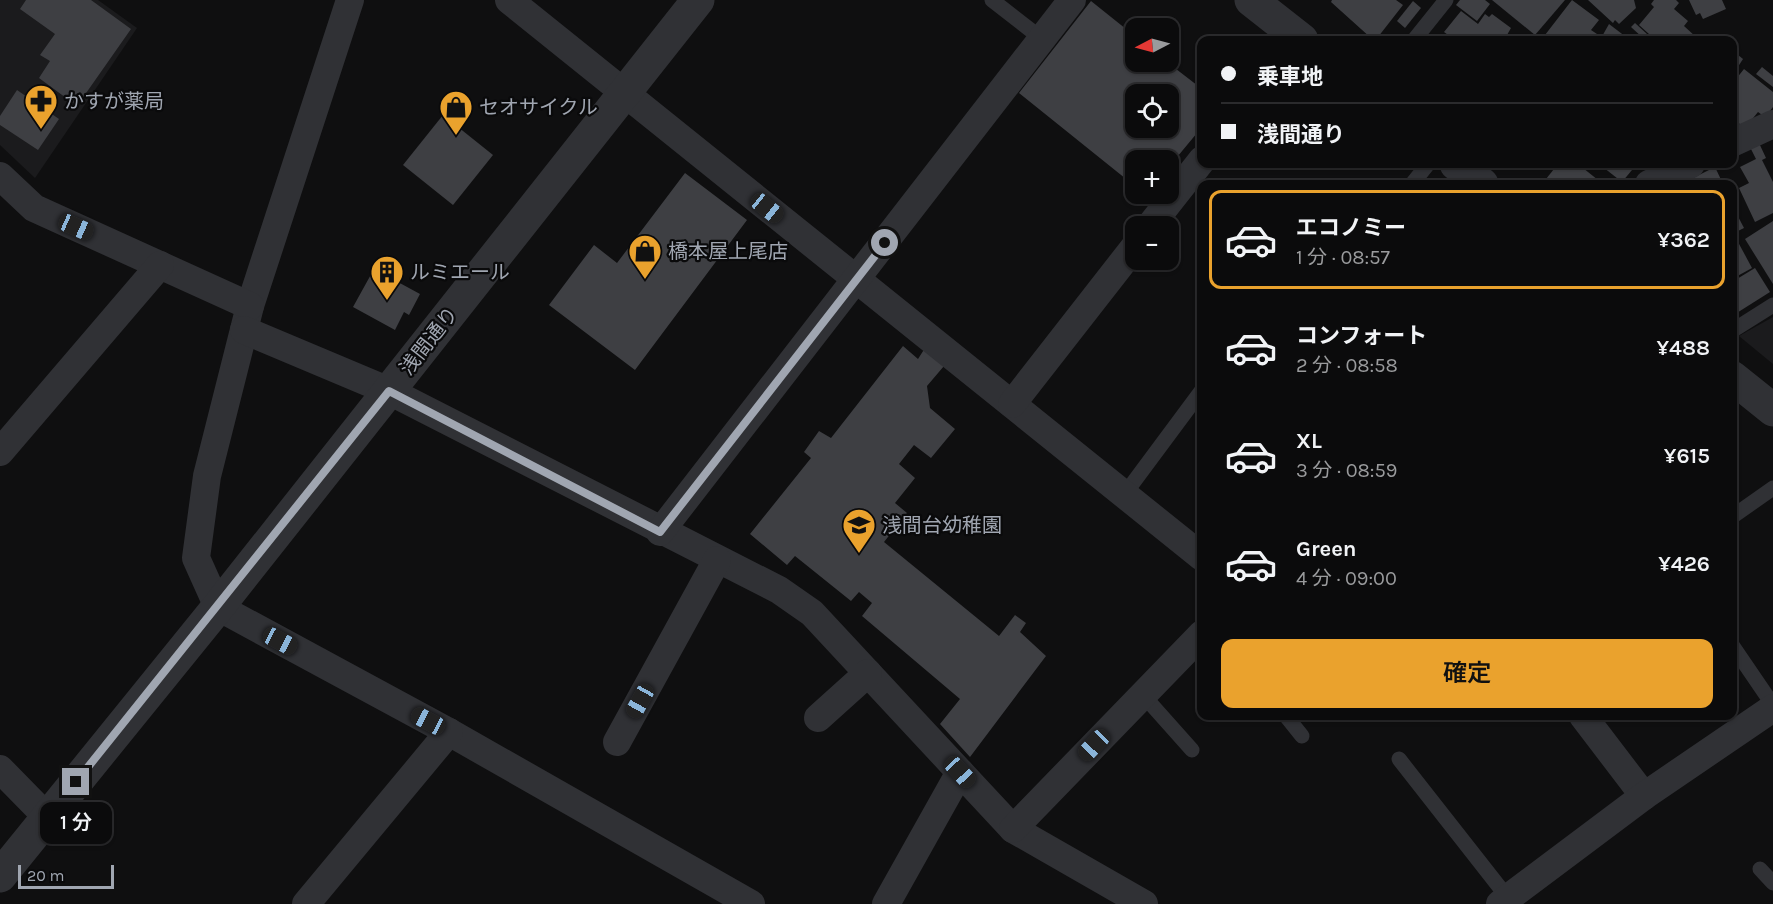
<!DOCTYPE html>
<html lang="ja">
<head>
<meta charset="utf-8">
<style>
  :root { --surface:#0b0b0c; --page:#19191a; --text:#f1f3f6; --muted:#9a9b9d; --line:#2b2b2d; --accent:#eaa22d }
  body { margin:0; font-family:Karla,"Noto Sans JP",sans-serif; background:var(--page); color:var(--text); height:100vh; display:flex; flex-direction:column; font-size:22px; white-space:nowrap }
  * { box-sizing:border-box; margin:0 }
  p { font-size:20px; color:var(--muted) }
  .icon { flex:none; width:33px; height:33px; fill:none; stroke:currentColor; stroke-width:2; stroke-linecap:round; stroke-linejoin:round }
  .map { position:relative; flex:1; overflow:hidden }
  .details { position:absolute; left:1197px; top:180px; width:540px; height:540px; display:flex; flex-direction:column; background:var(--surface); border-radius:12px; box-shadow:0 2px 4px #0004,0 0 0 2px var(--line) }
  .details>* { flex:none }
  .banner { position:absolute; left:1197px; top:36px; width:540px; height:132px; border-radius:12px; box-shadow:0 2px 4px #0004,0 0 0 2px var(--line); display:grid; align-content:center; height:132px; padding:0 24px; background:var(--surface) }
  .needle { width:39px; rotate:264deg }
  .fabs { position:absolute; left:1125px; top:18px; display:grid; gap:12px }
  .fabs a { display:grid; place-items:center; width:54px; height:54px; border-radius:12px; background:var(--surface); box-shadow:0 2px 4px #0004,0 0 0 2px var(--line); font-size:30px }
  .scale { position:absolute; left:18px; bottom:15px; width:96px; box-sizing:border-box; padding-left:6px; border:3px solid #a0a6b1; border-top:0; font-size:16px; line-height:21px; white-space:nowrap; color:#a0a6b1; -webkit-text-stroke:4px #0a0a0b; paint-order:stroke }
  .end { position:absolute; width:27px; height:27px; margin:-14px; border:8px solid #a0a6b1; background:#111; box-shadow:0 0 0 3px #111 }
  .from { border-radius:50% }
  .bubble { position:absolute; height:42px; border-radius:12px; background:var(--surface); box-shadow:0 2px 4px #0004,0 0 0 2px var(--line); font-size:20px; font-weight:600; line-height:42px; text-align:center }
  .car { position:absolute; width:18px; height:36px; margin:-18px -9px; border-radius:8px; box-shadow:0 0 4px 2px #0007; background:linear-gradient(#222 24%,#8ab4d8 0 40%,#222 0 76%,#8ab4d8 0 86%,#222 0) }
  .banner b { display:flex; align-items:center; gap:21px; height:57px; font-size:22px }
  .banner b+b { border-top:2px solid var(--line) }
  .banner i { width:15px; height:15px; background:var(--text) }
  ul { padding:10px 0 0; list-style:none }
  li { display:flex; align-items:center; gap:18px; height:99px; margin:0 12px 9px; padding:0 12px; border:3px solid transparent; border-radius:12px }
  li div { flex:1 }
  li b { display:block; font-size:22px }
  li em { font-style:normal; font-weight:600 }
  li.selected { border-color:var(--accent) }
  li>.icon { width:54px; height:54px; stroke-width:1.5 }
  .cta { display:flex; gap:12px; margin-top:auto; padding:12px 24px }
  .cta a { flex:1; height:69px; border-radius:12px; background:var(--accent); color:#111; font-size:24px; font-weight:600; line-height:69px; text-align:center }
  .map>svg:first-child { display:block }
  .built { fill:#1b1b1d }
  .building { fill:#3e3f43; fill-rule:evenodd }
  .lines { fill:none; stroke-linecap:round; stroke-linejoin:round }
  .service { stroke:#303135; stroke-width:15 }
  .minor { stroke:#303135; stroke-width:28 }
  .tertiary { stroke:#303135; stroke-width:33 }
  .route { stroke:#a0a6b1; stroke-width:8 }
  .labels { text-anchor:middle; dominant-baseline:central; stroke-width:4.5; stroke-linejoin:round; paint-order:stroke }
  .poi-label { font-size:20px; fill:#a0a6b1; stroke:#0a0a0b; text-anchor:start }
  .street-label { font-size:20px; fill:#a0a6b1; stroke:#0a0a0b }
</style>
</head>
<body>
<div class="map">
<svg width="1773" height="904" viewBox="0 0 1773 904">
  <rect width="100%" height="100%" fill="#0f0f10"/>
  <g class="built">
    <polygon points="0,0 98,0 137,28 35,178 0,145"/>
    <polygon points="1773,317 1773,364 1739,336"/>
  </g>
  <g class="building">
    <polygon points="26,0 91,0 131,29 77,106 39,78 50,61 40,55 55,34 20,9"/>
    <polygon points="1332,0 1396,0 1403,5 1378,37 1373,34 1371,38 1331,2"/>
    <polygon points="1460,0 1485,0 1490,4 1477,21 1456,5"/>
    <polygon points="1492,0 1565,0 1535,35"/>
    <polygon points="1572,0 1599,20 1591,30 1597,34 1592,40 1552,40 1545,35"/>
    <polygon points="1588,0 1634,0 1636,8 1619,24 1615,20 1613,23"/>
    <polygon points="1654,0 1676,0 1679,3 1674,9 1688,21 1684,26 1696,37 1693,40 1643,40 1649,34 1639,25 1654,7 1651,4"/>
    <polygon points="1689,0 1722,0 1726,9 1703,19 1700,13 1696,15"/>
    <path d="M1091,1L1136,37V62H1167L1202,89V127L1168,168V160H1136V187L1019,93ZM1136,94H1168V128H1136Z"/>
    <polygon points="1413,1 1421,8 1405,28 1397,21"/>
    <polygon points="1461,11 1478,24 1485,14 1489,17 1492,14 1511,28 1507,35 1515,40 1455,40 1444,32"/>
    <polygon points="1635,23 1647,34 1643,38 1631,27"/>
    <polygon points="1609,24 1630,40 1600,40"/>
    <polygon points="1732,50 1743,59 1732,76"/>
    <polygon points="1762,67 1773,76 1773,87 1756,74"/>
    <polygon points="1744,69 1773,92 1773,107 1765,117 1758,112 1745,128 1732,118 1732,84"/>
    <polygon points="17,90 59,119 38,150 0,125 0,116"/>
    <polygon points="443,115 493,155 453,205 403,165"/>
    <polygon points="1759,143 1766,158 1762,160 1773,182 1773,213 1755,222 1739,188 1749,183 1740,167 1756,159 1750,147"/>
    <polygon points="1558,164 1578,164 1603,184 1553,184 1546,179"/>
    <polygon points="1599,164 1637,164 1622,182"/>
    <polygon points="1716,169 1723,184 1681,184 1709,170"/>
    <polygon points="685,173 747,220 635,370 549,305 594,245 617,263"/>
    <polygon points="1732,205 1744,228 1732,234"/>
    <polygon points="1773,221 1773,284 1745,239"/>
    <polygon points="1738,242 1752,268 1732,279 1732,245"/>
    <polygon points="1755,268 1770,292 1732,316 1732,282"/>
    <polygon points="374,269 420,294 409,315 404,312 395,330 353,307"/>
    <polygon points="903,346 918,359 925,348 944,366 927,386 930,408 955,429 931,458 914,445 899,464 915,478 895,503 907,513 884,542 999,636 1015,615 1026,623 1020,632 1046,656 970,757 940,724 960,699 862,616 872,603 859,592 851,601 795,556 787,565 750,534 811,458 804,452 819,431 831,438"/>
  </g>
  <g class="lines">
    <g class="service">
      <polyline points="992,0 1042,39"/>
      <polyline points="1414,40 1446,0"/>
      <polyline points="1412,184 1428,164"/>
      <polyline points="1732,331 1773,305"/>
      <polyline points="1124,495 1202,390"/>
      <polyline points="1732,517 1773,488"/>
      <polyline points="1732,645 1773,705"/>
      <polyline points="1143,695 1192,750"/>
      <polyline points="1286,716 1302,736"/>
      <polyline points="1399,759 1508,898"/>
      <polyline points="1760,869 1773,883"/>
    </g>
    <g class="minor">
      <polyline points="350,0 250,306 207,476 196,558 218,607 449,732 751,904"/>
      <polyline points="509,0 1202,557"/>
      <polyline points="1732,143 1773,124"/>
      <polyline points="0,176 34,208 250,306"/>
      <polyline points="1649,184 1691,164"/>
      <polyline points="1150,226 1202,160"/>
      <polyline points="244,330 389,391 779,590 812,613 1013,829 1144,904"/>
      <polyline points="1012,404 1136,245"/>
      <polyline points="0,452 160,265"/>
      <polyline points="660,532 1072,0"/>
      <polyline points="1583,716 1644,796"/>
      <polyline points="818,718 868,673"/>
      <polyline points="617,742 717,560"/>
      <polyline points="0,769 47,817"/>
      <polyline points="1013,829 1202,634"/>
      <polyline points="306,904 449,732"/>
      <polyline points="886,904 960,772"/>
      <polyline points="1500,904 1644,796 1773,708"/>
    </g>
    <g class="tertiary">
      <polyline points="1251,0 1302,40"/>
      <polyline points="1456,164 1482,184"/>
      <polyline points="1732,377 1773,410"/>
      <polyline points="0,876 218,607 698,0"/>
    </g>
  </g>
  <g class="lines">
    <polyline class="route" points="76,782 389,391 660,532 885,243"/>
  </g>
  <defs>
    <symbol id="pharmacy-pin" viewBox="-11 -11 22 30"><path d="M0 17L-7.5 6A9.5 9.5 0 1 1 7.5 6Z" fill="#eaa22d" stroke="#0a0a0b"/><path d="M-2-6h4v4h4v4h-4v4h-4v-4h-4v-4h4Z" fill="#111"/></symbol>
    <symbol id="shop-pin" viewBox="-11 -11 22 30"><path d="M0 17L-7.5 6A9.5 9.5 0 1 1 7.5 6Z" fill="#eaa22d" stroke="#0a0a0b"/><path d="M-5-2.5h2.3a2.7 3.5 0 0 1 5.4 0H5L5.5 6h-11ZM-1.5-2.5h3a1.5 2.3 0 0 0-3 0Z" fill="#111"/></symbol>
    <symbol id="building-pin" viewBox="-11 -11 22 30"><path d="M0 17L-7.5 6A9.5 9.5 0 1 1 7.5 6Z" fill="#eaa22d" stroke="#0a0a0b"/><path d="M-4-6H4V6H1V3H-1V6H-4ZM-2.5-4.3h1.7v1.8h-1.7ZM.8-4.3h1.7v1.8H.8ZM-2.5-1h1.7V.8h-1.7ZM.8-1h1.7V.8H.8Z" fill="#111"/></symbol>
    <symbol id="school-pin" viewBox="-11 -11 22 30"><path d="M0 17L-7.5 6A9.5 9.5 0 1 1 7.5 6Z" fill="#eaa22d" stroke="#0a0a0b"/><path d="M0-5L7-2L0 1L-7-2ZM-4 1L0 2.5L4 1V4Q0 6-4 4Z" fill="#111"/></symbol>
  </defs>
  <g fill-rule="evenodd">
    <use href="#pharmacy-pin" x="22" y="82" width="38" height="52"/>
    <use href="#shop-pin" x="437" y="88" width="38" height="52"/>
    <use href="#shop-pin" x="626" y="232" width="38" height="52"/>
    <use href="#building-pin" x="368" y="253" width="38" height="52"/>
    <use href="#school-pin" x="840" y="506" width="38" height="52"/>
  </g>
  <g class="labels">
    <g class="poi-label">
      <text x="64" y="101">かすが薬局</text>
      <text x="479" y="107">セオサイクル</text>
      <text x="668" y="251">橋本屋上尾店</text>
      <text x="410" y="272">ルミエール</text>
      <text x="882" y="525">浅間台幼稚園</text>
    </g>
    <g class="street-label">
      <text transform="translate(429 341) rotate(-52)">浅間通り</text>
    </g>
  </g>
</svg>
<div class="fabs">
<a><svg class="needle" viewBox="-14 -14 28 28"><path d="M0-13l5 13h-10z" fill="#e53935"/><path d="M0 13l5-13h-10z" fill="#9a9b9d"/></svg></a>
<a><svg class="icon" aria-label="locate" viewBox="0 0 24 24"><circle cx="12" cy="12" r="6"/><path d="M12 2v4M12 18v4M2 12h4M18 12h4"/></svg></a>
<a>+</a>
<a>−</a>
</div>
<div class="scale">20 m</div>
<i class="end from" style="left:885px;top:243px"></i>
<i class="end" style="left:76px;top:782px"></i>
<div class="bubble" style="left:40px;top:802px;width:72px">1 分</div>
<i class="car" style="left:767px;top:208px;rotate:129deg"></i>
<i class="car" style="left:76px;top:227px;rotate:114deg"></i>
<i class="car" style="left:280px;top:641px;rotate:118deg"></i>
<i class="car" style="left:640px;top:701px;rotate:209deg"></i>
<i class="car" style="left:428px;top:721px;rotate:298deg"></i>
<i class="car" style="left:1094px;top:745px;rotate:224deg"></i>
<i class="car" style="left:960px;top:772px;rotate:137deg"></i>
<div class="banner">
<b><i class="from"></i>乗車地</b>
<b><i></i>浅間通り</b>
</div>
<section class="details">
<ul>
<li class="selected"><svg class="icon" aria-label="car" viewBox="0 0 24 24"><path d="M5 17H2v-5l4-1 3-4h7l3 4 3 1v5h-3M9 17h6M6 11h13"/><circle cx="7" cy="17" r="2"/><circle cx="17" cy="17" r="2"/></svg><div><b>エコノミー</b><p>1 分 · 08:57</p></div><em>¥362</em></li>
<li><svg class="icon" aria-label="car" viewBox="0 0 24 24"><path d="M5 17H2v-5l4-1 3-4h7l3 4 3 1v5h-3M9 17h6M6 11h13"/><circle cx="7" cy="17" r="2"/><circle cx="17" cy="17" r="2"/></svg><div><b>コンフォート</b><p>2 分 · 08:58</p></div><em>¥488</em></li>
<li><svg class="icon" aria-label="car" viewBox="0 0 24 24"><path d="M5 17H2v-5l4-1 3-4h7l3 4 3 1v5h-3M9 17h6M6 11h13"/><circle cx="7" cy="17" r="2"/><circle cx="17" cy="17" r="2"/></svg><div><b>XL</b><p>3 分 · 08:59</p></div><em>¥615</em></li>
<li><svg class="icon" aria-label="car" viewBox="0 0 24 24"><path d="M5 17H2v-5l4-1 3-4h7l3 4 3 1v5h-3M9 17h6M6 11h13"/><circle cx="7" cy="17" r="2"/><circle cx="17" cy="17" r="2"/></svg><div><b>Green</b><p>4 分 · 09:00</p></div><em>¥426</em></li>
</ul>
<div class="cta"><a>確定</a></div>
</section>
</div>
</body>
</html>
